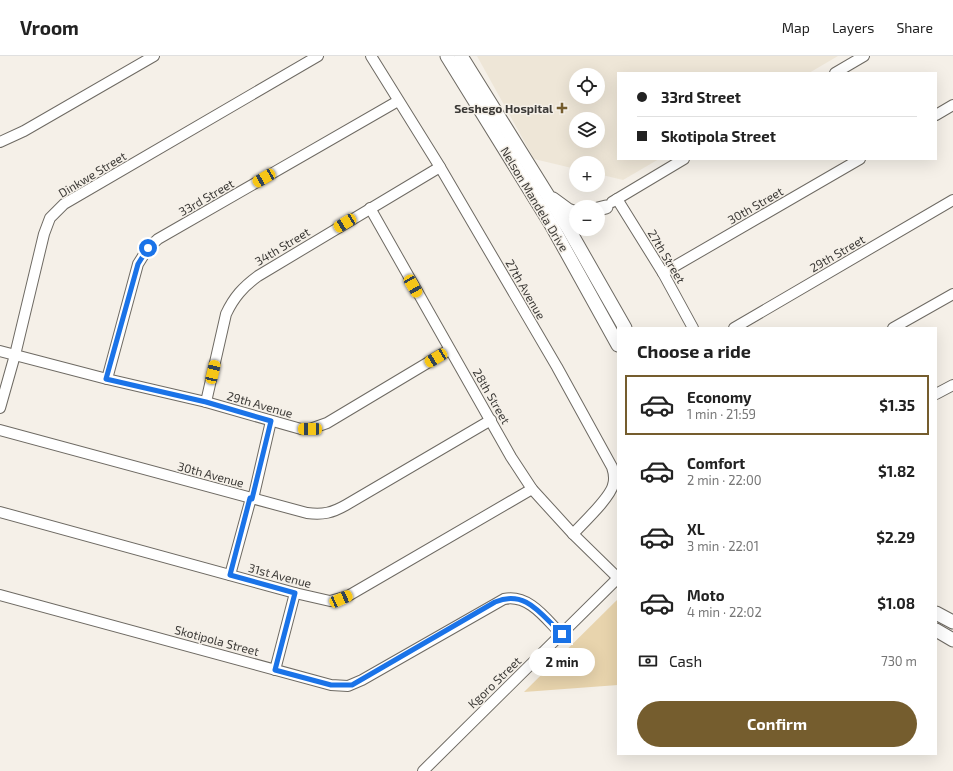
<!DOCTYPE html>
<html lang="en">
<head>
<meta charset="utf-8">
<style>
  :root { --surface:#fff; --page:#f6f6f6; --text:#222; --muted:#767676; --line:#e0e0e0; --accent:#755d2e }
  body { margin:0; font-family:"Exo 2",sans-serif; background:var(--page); color:var(--text); height:100vh; display:flex; flex-direction:column; font-size:15px; white-space:nowrap }
  * { box-sizing:border-box; margin:0 }
  p { font-size:13px; color:var(--muted) }
  .icon { flex:none; width:22px; height:22px; fill:none; stroke:currentColor; stroke-width:2; stroke-linecap:round; stroke-linejoin:round }
  .map { position:relative; flex:1; overflow:hidden }
  .side { position:absolute; left:617px; top:271px; width:320px; height:428px; display:flex; flex-direction:column; background:var(--surface); border-radius:0px; box-shadow:0 4px 16px #0002 }
  .side>* { flex:none }
  .hud { position:absolute; left:617px; top:16px; width:320px; height:88px; border-radius:0px; box-shadow:0 4px 16px #0002; display:grid; align-content:center; height:88px; padding:0 20px; background:var(--surface) }
  .fabs { position:absolute; left:569px; top:12px; display:grid; gap:8px }
  .fabs a { display:grid; place-items:center; width:36px; height:36px; border-radius:50%; background:var(--surface); box-shadow:0 4px 16px #0002; font-size:20px }
  .end { position:absolute; width:18px; height:18px; margin:-9px; border:5px solid #1a73e8; background:#fff; box-shadow:0 0 0 2px #fff }
  .from { border-radius:50% }
  .bubble { position:absolute; height:28px; border-radius:14px; background:var(--surface); box-shadow:0 4px 16px #0002; font-size:13px; font-weight:700; line-height:28px; text-align:center }
  .car { position:absolute; width:12px; height:24px; margin:-12px -6px; border-radius:5px; box-shadow:0 0 3px 1px #0007; background:linear-gradient(#f5c518 24%,#345 0 40%,#f5c518 0 76%,#345 0 86%,#f5c518 0) }
  .hud b { display:flex; align-items:center; gap:14px; height:38px; font-size:15px }
  .hud b+b { border-top:1px solid var(--line) }
  .hud i { width:10px; height:10px; background:var(--text) }
  ul { padding:0; list-style:none }
  li { display:flex; align-items:center; gap:12px; height:60px; margin:0 8px 6px; padding:0 12px; border:2px solid transparent; border-radius:0px }
  li div { flex:1 }
  li b { display:block; font-size:15px }
  li em { font-style:normal; font-weight:700 }
  li.selected { border-color:var(--accent) }
  li>.icon { width:36px; height:36px; stroke-width:1.5 }
  h2 { padding:0 20px; font-size:18px; line-height:48px }
  .pay { display:flex; align-items:center; gap:10px; height:44px; padding:0 20px; font-size:15px }
  .pay p { margin-inline-start:auto }
  .action { display:flex; gap:8px; margin-top:auto; padding:8px 20px }
  .action a { flex:1; height:46px; border-radius:24px; background:var(--accent); color:#fff; font-size:16px; font-weight:700; line-height:46px; text-align:center }
  header { display:flex; align-items:center; gap:24px; box-sizing:border-box; height:56px; padding:0 20px; background:var(--surface); border-bottom:1px solid var(--line) }
  header strong { font-size:19px }
  nav { display:flex; gap:22px; margin-inline-start:auto; font-size:14px }
  .map>svg:first-child { display:block }
  .built { fill:#eee6d7; fill-rule:evenodd }
  .green { fill:#e8d4ad }
  .lines { fill:none; stroke-linecap:round; stroke-linejoin:round }
  .minor-casing { stroke:#6e6a63; stroke-width:12 }
  .major-casing { stroke:#6e6a63; stroke-width:15 }
  .minor { stroke:#fff; stroke-width:10 }
  .major { stroke:#fff; stroke-width:13 }
  .route { stroke:#1a73e8; stroke-width:5 }
  .poi-dot { fill:#755d2e; stroke:#f5f0e8; stroke-width:1.5 }
  .labels { text-anchor:middle; dominant-baseline:central; stroke-width:3; stroke-linejoin:round; paint-order:stroke }
  .poi-label { font-size:12px; font-weight:bold; fill:#3c3a37; stroke:#f5f0e8; text-anchor:end }
  .street-label { font-size:12px; fill:#3c3a37; stroke:#f5f0e8 }
</style>
</head>
<body>
<header>
<strong>Vroom</strong>
<nav><a>Map</a><a>Layers</a><a>Share</a></nav>
</header>
<div class="map">
<svg width="953" height="715" viewBox="0 0 953 715">
  <rect width="100%" height="100%" fill="#f5f0e8"/>
  <path class="built" d="M477,0H838L809,17H618V103H659L623,124L598,118V107H576V113L534,103ZM576,19H598V41H576ZM576,63H598V85H576Z"/>
  <polygon class="green" points="618,543 618,629 524,636"/>
  <g class="lines">
    <defs>
      <g id="minor">
        <path d="M371,0L440,111L557,311L612,411C614,417 615,423 613,429C610,442 583,467 573,478"/>
        <polyline points="835,17 864,0"/>
        <polyline points="936,59 953,49"/>
        <polyline points="0,86 24,75 154,0"/>
        <polyline points="617,143 663,217 693,272"/>
        <polyline points="612,146 684,103"/>
        <polyline points="370,152 511,401 532,433 573,478 618,522"/>
        <polyline points="663,217 860,103"/>
        <polyline points="734,272 953,144"/>
        <polyline points="893,272 953,238"/>
        <polyline points="0,295 107,323 206,346 301,373 310,373 327,367 449,294"/>
        <polyline points="107,323 138,208 148,192 158,183 398,45"/>
        <polyline points="936,338 953,329"/>
        <path d="M206,346L226,258C234,241 243,231 258,220L440,111"/>
        <polyline points="0,352 15,299 44,178 50,162 64,148 318,0"/>
        <path d="M0,374L307,457C323,459 332,457 346,449L491,364"/>
        <polyline points="253,443 271,365"/>
        <polyline points="0,456 295,537 330,545 348,540 532,433"/>
        <polyline points="230,519 251,442"/>
        <path d="M0,539L331,629L348,630L362,624L504,543C529,538 546,563 561,578"/>
        <polyline points="275,614 295,537"/>
        <polyline points="423,715 618,522"/>
      </g>
      <g id="major">
        <polyline points="447,0 552,170 618,289"/>
        <polyline points="461,0 568,172 625,272"/>
        <polyline points="553,143 568,154 576,157"/>
        <polyline points="598,153 606,151"/>
        <polyline points="936,557 953,566"/>
        <polyline points="936,574 953,584"/>
      </g>
    </defs>
    <use href="#minor" class="minor-casing"/>
    <use href="#major" class="major-casing"/>
    <use href="#minor" class="minor"/>
    <use href="#major" class="major"/>
  </g>
  <g class="lines">
    <path class="route" d="M148,192L138,208L106,323L206,346L271,365L252,443L250,442L230,519L295,537L275,614L331,629H352L495,546C526,533 541,559 562,578"/>
  </g>
  <path class="poi-dot" d="M560 46h4v4h4v4h-4v4h-4v-4h-4v-4h4z"/>
  <g class="labels">
    <g class="poi-label">
      <text x="553" y="52">Seshego Hospital</text>
    </g>
    <g class="street-label">
      <text transform="translate(92 118) rotate(-31)">Dinkwe Street</text>
      <text transform="translate(206 141) rotate(-30)">33rd Street</text>
      <text transform="translate(535 143) rotate(59)">Nelson Mandela Drive</text>
      <text transform="translate(755 149) rotate(-30)">30th Street</text>
      <text transform="translate(282 190) rotate(-31)">34th Street</text>
      <text transform="translate(837 197) rotate(-30)">29th Street</text>
      <text transform="translate(667 200) rotate(59)">27th Street</text>
      <text transform="translate(526 233) rotate(60)">27th Avenue</text>
      <text transform="translate(492 340) rotate(60)">28th Street</text>
      <text transform="translate(260 348) rotate(16)">29th Avenue</text>
      <text transform="translate(211 418) rotate(15)">30th Avenue</text>
      <text transform="translate(280 519) rotate(15)">31st Avenue</text>
      <text transform="translate(217 584) rotate(15)">Skotipola Street</text>
      <text transform="translate(494 626) rotate(-44)">Kgoro Street</text>
    </g>
  </g>
</svg>
<div class="fabs">
<a><svg class="icon" aria-label="locate" viewBox="0 0 24 24"><circle cx="12" cy="12" r="6"/><path d="M12 2v4M12 18v4M2 12h4M18 12h4"/></svg></a>
<a><svg class="icon" aria-label="layers" viewBox="0 0 24 24"><path d="M12 4l9 5-9 5-9-5zM3 14l9 5 9-5"/></svg></a>
<a>+</a>
<a>−</a>
</div>
<i class="end from" style="left:148px;top:192px"></i>
<i class="end" style="left:562px;top:578px"></i>
<div class="bubble" style="left:529px;top:592px;width:66px">2 min</div>
<i class="car" style="left:264px;top:122px;rotate:240deg"></i>
<i class="car" style="left:345px;top:167px;rotate:239deg"></i>
<i class="car" style="left:413px;top:230px;rotate:150deg"></i>
<i class="car" style="left:436px;top:302px;rotate:239deg"></i>
<i class="car" style="left:213px;top:316px;rotate:13deg"></i>
<i class="car" style="left:310px;top:373px;rotate:270deg"></i>
<i class="car" style="left:341px;top:543px;rotate:66deg"></i>
<div class="hud">
<b><i class="from"></i>33rd Street</b>
<b><i></i>Skotipola Street</b>
</div>
<section class="side">
<h2>Choose a ride</h2>
<ul>
<li class="selected"><svg class="icon" aria-label="car" viewBox="0 0 24 24"><path d="M5 17H2v-5l4-1 3-4h7l3 4 3 1v5h-3M9 17h6M6 11h13"/><circle cx="7" cy="17" r="2"/><circle cx="17" cy="17" r="2"/></svg><div><b>Economy</b><p>1 min · 21:59</p></div><em>$1.35</em></li>
<li><svg class="icon" aria-label="car" viewBox="0 0 24 24"><path d="M5 17H2v-5l4-1 3-4h7l3 4 3 1v5h-3M9 17h6M6 11h13"/><circle cx="7" cy="17" r="2"/><circle cx="17" cy="17" r="2"/></svg><div><b>Comfort</b><p>2 min · 22:00</p></div><em>$1.82</em></li>
<li><svg class="icon" aria-label="car" viewBox="0 0 24 24"><path d="M5 17H2v-5l4-1 3-4h7l3 4 3 1v5h-3M9 17h6M6 11h13"/><circle cx="7" cy="17" r="2"/><circle cx="17" cy="17" r="2"/></svg><div><b>XL</b><p>3 min · 22:01</p></div><em>$2.29</em></li>
<li><svg class="icon" aria-label="car" viewBox="0 0 24 24"><path d="M5 17H2v-5l4-1 3-4h7l3 4 3 1v5h-3M9 17h6M6 11h13"/><circle cx="7" cy="17" r="2"/><circle cx="17" cy="17" r="2"/></svg><div><b>Moto</b><p>4 min · 22:02</p></div><em>$1.08</em></li>
</ul>
<div class="pay"><svg class="icon" aria-label="cash" viewBox="0 0 24 24"><path d="M3 7h18v10H3z"/><circle cx="12" cy="12" r="2"/></svg>Cash<p>730 m</p></div>
<div class="action"><a>Confirm</a></div>
</section>
</div>
</body>
</html>
